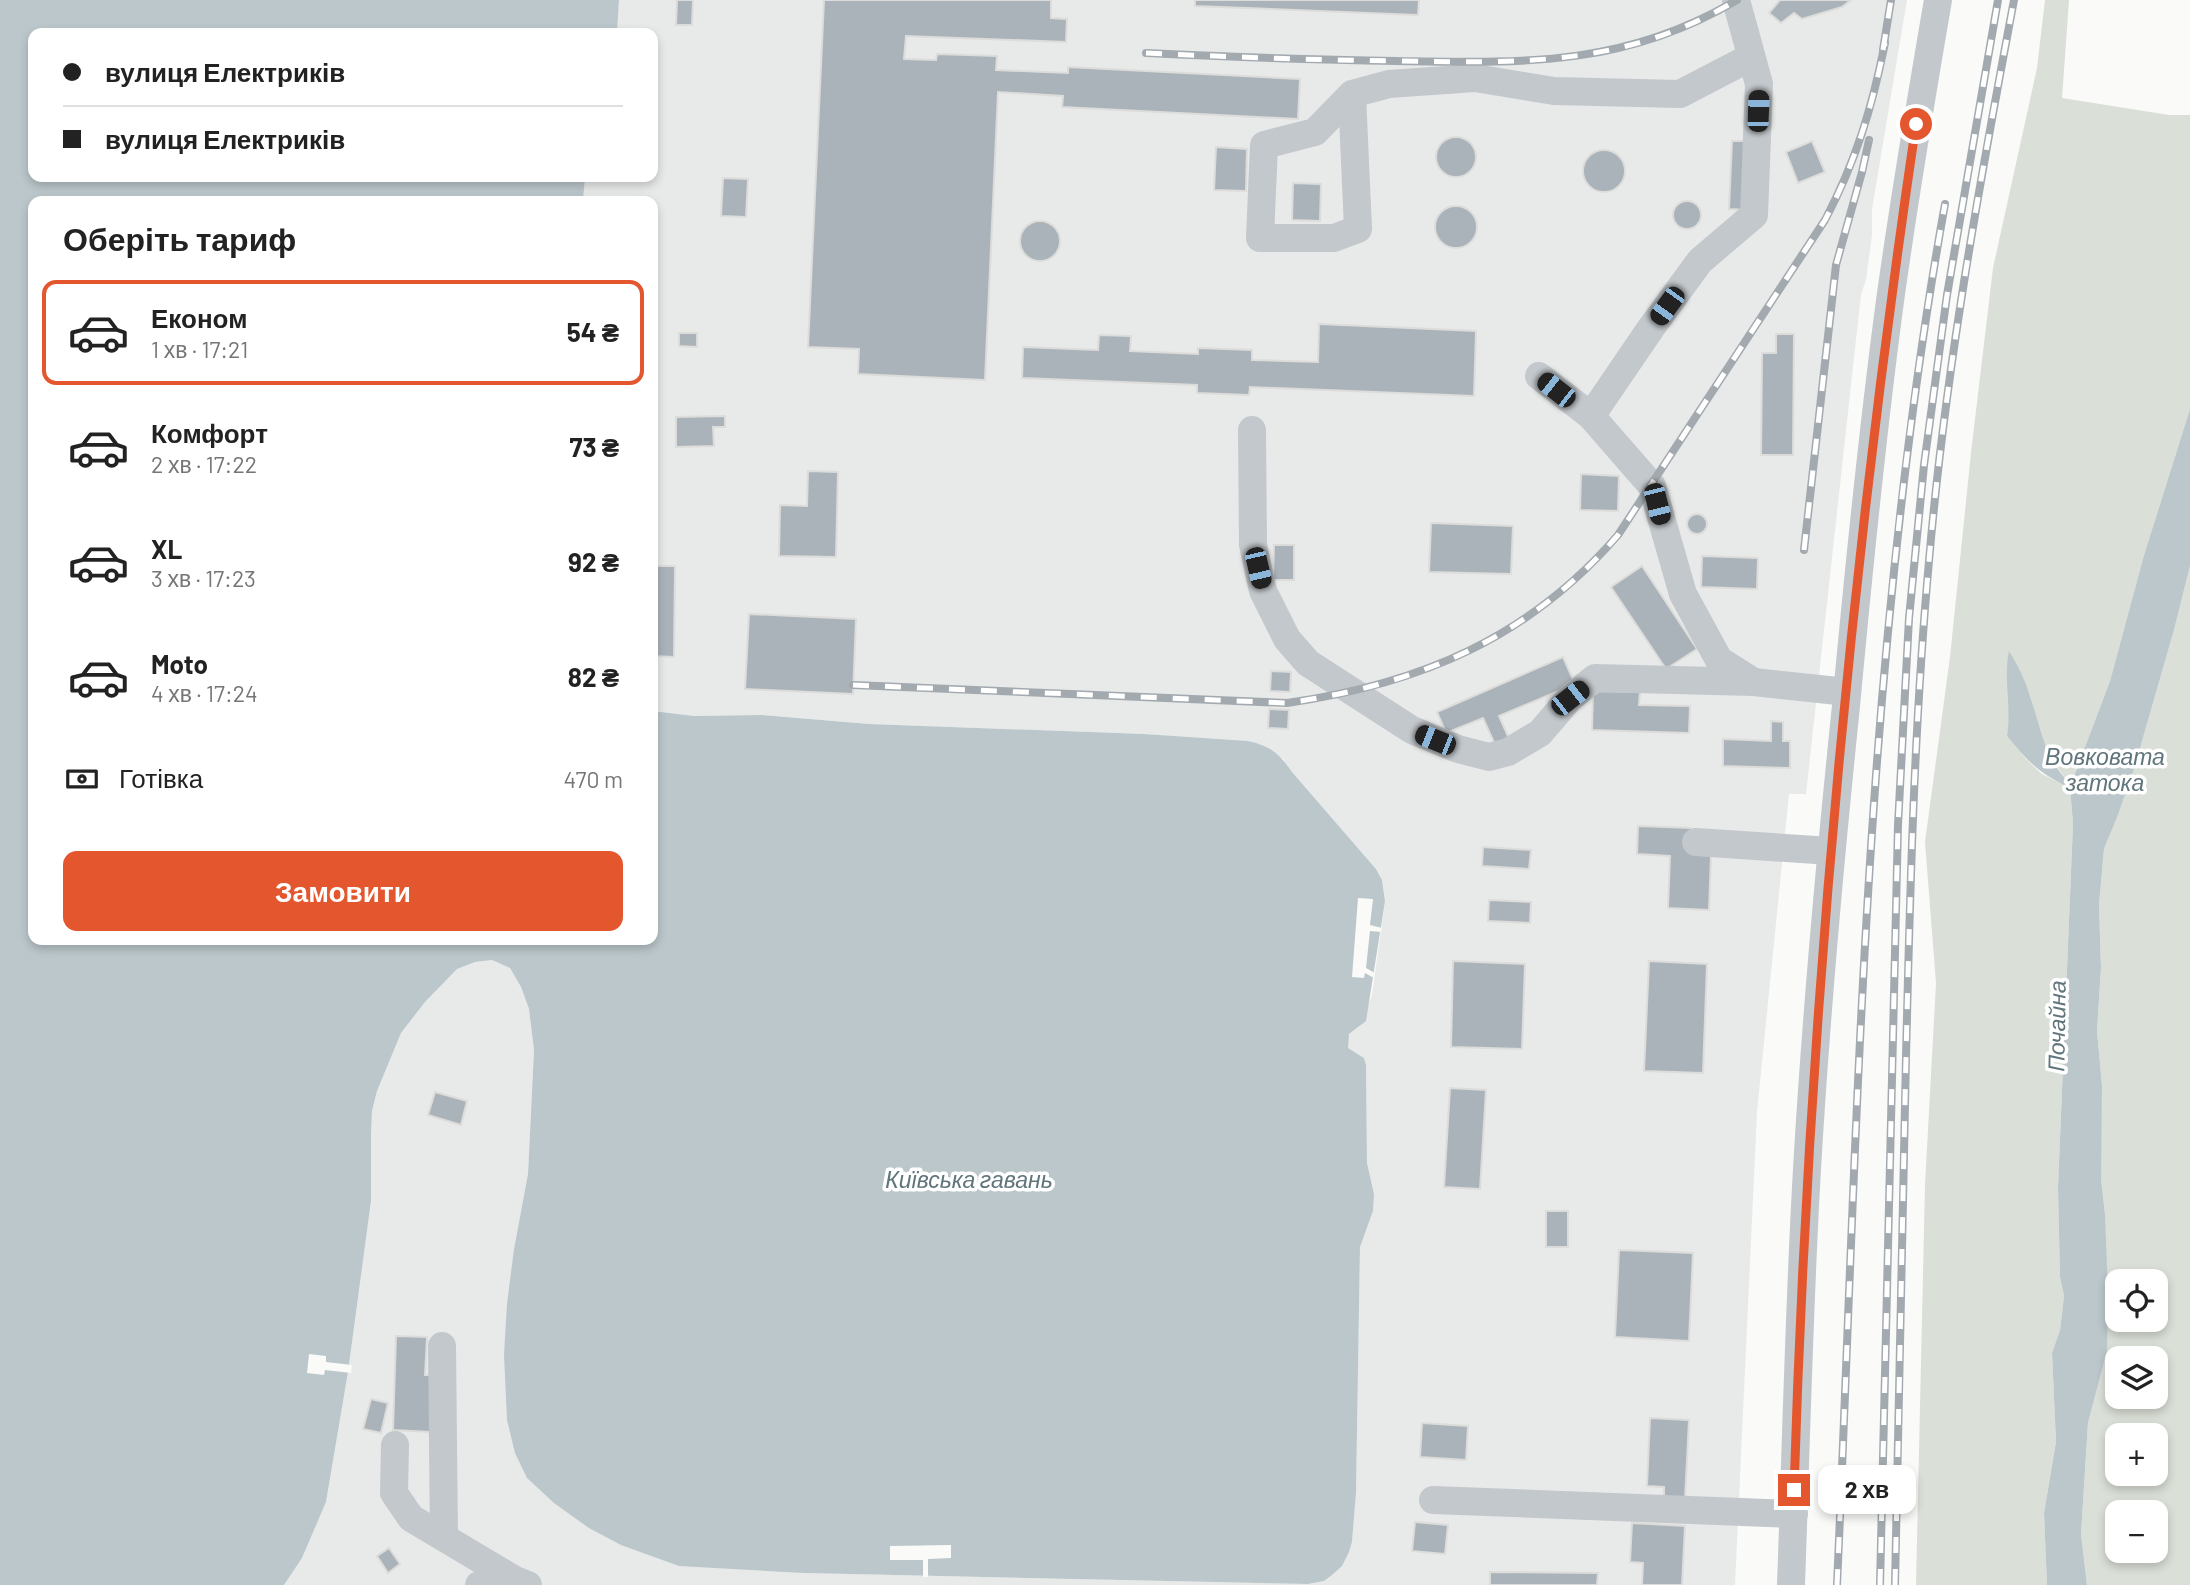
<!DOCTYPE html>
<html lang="uk">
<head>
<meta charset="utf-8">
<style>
  :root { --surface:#fff; --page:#f2f2f2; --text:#222; --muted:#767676; --line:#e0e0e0; --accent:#e4572e }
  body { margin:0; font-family:Barlow,sans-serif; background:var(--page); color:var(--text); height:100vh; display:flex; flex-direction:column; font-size:26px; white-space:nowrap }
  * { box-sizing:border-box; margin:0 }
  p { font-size:23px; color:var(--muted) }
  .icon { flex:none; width:38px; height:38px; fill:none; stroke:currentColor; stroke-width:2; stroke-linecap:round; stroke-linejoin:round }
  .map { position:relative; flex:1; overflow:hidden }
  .details { position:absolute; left:28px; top:196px; width:630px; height:749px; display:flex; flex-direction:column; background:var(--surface); border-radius:14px; box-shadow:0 4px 10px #0003 }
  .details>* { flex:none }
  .top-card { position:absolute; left:28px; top:28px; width:630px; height:154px; border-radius:14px; box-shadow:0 4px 10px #0003; display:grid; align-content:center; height:154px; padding:0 35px; background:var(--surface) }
  .tools { position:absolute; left:2105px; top:1269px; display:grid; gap:14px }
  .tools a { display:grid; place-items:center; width:63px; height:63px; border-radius:14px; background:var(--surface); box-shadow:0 4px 10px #0003; font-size:35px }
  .end { position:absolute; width:32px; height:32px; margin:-16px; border:9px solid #e4572e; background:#fff; box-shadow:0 0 0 4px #fff }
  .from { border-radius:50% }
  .bubble { position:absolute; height:49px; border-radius:14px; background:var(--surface); box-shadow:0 4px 10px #0003; font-size:23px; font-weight:700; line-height:49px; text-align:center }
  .car { position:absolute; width:21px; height:42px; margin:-21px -10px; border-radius:9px; box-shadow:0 0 5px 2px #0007; background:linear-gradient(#222 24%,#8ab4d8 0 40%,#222 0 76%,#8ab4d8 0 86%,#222 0) }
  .top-card b { display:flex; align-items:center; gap:24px; height:66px; font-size:26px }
  .top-card b+b { border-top:2px solid var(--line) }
  .top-card i { width:18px; height:18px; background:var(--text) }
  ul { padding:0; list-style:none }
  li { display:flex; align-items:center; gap:21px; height:105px; margin:0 14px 10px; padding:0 21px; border:4px solid transparent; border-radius:14px }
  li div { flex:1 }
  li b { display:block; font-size:26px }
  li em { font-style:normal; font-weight:700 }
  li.current { border-color:var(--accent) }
  li>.icon { width:63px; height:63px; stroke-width:1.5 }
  h2 { padding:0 35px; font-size:32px; line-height:84px }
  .pay { display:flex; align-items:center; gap:18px; height:77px; padding:0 35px; font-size:26px }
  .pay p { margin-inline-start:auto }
  .action { display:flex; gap:14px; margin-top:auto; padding:14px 35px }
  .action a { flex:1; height:80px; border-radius:14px; background:var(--accent); color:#fff; font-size:28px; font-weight:700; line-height:80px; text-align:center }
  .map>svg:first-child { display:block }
  .built { fill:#e8e9e9 }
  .green { fill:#dadfd7; fill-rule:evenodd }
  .water { fill:#bbc7cb }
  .pier { fill:#fafaf8 }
  .building { fill:#aab3b9; stroke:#dcdcda; stroke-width:2 }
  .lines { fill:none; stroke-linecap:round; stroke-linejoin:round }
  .minor { stroke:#c3c8cc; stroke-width:28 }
  .rail-casing { stroke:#a2aab0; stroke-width:8 }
  .rail { stroke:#fff; stroke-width:5; stroke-dasharray:16; stroke-linecap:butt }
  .route { stroke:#e4572e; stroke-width:9 }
  .labels { text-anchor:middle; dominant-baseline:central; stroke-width:7; stroke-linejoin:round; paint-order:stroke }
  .water-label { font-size:23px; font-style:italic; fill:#60757c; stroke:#fff }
</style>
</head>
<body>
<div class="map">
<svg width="2190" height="1585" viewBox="0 0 2190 1585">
  <rect width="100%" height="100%" fill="#fafaf8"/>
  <polygon class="built" points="619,0 1907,0 1872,209 1872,235 1866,280 1861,294 1806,794 1789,794 1757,1112 1735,1585 284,1585 302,1558 326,1502 348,1372 371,1201 371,1136 372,1111 377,1091 401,1033 425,1002 457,969 475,962 492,960 510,968 521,987 529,1009 534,1050 528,1175 514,1249 804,1573 1308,1584 1324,1581 1332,1575 1342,1566 1349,1552 1352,1542 1356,1493 1360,1247 1373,1211 1374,1194 1367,1163 1366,1065 1364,1058 1348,1048 1347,1040 1349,1034 1360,1026 1372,995 1385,901 1382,880 1376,869 1292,772 1283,759 1260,744 1144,734 869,724 761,715 694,716 653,711 653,201 583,201 585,177 653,177 653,33 617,33"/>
  <g class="green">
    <path d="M2045,0H2069L2062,98L2169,115H2190V409L2144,555L2110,681L2071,784C2046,759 2039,728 2030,695L2009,724L2007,736L2026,759L2042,774L2070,788L2073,823L2058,1188L2060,1277L2064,1296L2060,1330L2052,1353L2056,1442L2044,1513L2047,1585H1916L1925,1185L1936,983L1925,842L1950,657L1971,453L1993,268L2037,68Z"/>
    <path d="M2190,566V1585H2087L2081,1534L2088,1423L2107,1351L2105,1214L2101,1179L2100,1140L2102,1085L2097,1031L2101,968L2099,905L2104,849L2118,815L2134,769L2174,630ZM2118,1281H2156V1320H2118ZM2118,1358H2156V1396H2118ZM2118,1435H2156V1474H2118ZM2118,1512H2156V1550H2118Z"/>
  </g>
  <g class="water">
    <path d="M0,0H619L617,33H33V177H585L583,201H33V940H653V711L694,716L761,715L869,724L1144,734L1247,741C1269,745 1280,754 1292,772L1376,869L1382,880L1385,901L1366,1021L1349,1034L1348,1048L1364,1058L1366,1065L1367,1163L1374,1194L1373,1211L1360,1247L1356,1493L1352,1542L1349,1552L1342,1566L1332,1575L1324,1581L1308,1584L804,1573L679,1566L621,1545L589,1528L554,1503L527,1478L515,1453L507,1420L504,1355L507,1304L514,1249L528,1174L534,1050L529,1009L521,987L510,968L492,960L475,962L457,969L425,1002L401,1033L377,1091L372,1111L371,1136V1201L348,1372L326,1502L302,1558L284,1585H0Z"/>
    <path d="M2190,409V566L2174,630L2134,769L2118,815L2104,849L2099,905L2101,968L2097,1031L2102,1085L2101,1179L2105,1214L2108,1294L2107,1351L2088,1423L2081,1534L2087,1585H2047L2044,1513L2056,1442L2052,1353L2060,1330L2064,1296L2060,1277L2058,1188L2073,823L2070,788C2039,773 2028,762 2007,736C2012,707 2003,679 2009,651C2018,665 2025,680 2030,696C2041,728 2045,761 2071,784L2110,681L2144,555Z"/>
  </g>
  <g class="pier">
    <polygon points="1358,898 1373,899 1370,925 1382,928 1381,932 1370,931 1366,968 1375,973 1374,978 1365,973 1364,978 1352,977"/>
    <polygon points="309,1354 326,1356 326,1362 352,1365 351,1373 325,1370 324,1375 307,1373"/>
    <polygon points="951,1545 951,1558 928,1559 928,1577 923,1577 923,1560 890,1560 890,1546"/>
  </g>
  <g class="building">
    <polygon points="677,0 693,0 692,25 676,25"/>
    <polygon points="824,0 1051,0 1051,18 1067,19 1066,42 906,36 904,59 936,60 937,54 997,56 996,70 1068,73 1068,67 1300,79 1298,119 1062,107 1063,96 998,92 985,380 858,374 859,349 808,347"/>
    <polygon points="1195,0 1419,0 1418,15 1195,6"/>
    <polygon points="1780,0 1851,0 1842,7 1802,19 1794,13 1781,23 1769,13"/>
    <circle cx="1456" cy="157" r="20"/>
    <polygon points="1732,141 1749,141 1746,210 1729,209"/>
    <polygon points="1812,141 1825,172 1798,183 1786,152"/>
    <polygon points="1216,147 1247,149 1246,191 1214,190"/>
    <circle cx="1604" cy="171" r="21"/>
    <polygon points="723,178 748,179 746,217 721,216"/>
    <polygon points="1293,183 1321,184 1320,221 1292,220"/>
    <circle cx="1687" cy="215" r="14"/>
    <circle cx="1456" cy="227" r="21"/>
    <circle cx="1040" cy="241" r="20"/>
    <polygon points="1319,324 1476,331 1474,396 1250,387 1249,395 1197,393 1197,385 1022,378 1023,347 1098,350 1099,335 1131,336 1130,351 1198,354 1198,348 1252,350 1252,360 1318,362"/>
    <polygon points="679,333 697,333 697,347 679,346"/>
    <polygon points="1776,334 1794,334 1793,455 1761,455 1762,353 1776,353"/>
    <polygon points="725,416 725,427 713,427 714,446 676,447 676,417"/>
    <polygon points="808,471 838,472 836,557 779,556 780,505 807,506"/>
    <polygon points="1581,474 1619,476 1618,511 1580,510"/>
    <circle cx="1697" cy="524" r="10"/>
    <polygon points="1431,523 1513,526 1511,574 1429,572"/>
    <polygon points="1274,545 1294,545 1294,580 1273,580"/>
    <polygon points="1702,556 1758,558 1757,589 1701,587"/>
    <polygon points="653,566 675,566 674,657 653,656"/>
    <polygon points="1642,566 1697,649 1666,669 1611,587"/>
    <polygon points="749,614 856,619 853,694 745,689"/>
    <polygon points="1563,657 1575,684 1499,716 1511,743 1497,749 1483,718 1446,733 1437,712"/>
    <polygon points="1271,671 1291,672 1290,692 1270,691"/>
    <polygon points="1593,691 1640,692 1639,705 1690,706 1689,733 1592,730"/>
    <polygon points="1269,709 1289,710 1288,729 1268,728"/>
    <polygon points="1771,721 1783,722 1783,741 1790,741 1790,768 1723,766 1723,739 1771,741"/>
    <polygon points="1638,826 1691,828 1691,854 1711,855 1709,910 1668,908 1670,856 1637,854"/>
    <polygon points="1483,847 1531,850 1529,869 1482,866"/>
    <polygon points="1489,900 1531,902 1530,923 1488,921"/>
    <polygon points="1453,961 1525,964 1522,1049 1451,1047"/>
    <polygon points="1649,961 1707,964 1703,1073 1644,1071"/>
    <polygon points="1450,1088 1486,1090 1480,1189 1444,1187"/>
    <polygon points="435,1092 467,1101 461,1125 428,1115"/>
    <rect x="1546" y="1211" width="22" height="36"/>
    <polygon points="1619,1250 1693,1253 1689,1341 1615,1337"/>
    <polygon points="396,1336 427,1337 425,1375 432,1375 430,1432 393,1430"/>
    <polygon points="371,1399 388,1403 381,1433 363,1429"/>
    <polygon points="1650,1418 1689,1420 1685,1499 1664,1498 1664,1487 1647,1486"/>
    <polygon points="1422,1423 1468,1426 1466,1460 1420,1457"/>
    <polygon points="1415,1522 1448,1525 1445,1554 1412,1551"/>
    <polygon points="1632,1523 1685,1526 1682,1585 1642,1585 1643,1563 1630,1562"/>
    <polygon points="389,1548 400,1564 388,1573 377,1556"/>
    <polygon points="1490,1572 1598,1573 1597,1585 1490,1585"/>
  </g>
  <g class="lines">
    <g class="minor">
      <polyline points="1352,94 1315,132 1264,145 1260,238 1334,238 1358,229 1352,94 1389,84 1475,78 1554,91 1680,94 1751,57"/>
      <polyline points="1539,376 1591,416 1652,486 1683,594 1719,660 1754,682 1847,692"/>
      <polyline points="1591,416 1651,328 1700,261 1754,215 1759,84 1736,0"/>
      <polyline points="1252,430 1253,545 1263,591 1287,639 1308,663 1412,730 1458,749 1489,757 1508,752 1540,733 1570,698 1595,678 1754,682"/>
      <polyline points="1696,842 1831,851"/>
      <polyline points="442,1346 444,1537"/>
      <polyline points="395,1445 394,1493 411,1518 515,1580 528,1585"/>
      <polyline points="1433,1500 1794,1514"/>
      <polyline points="479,1585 515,1580"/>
      <path d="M1791,1585C1796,1446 1799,1308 1807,1169C1816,1014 1830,860 1846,706C1858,576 1871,446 1888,316C1902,210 1920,105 1938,0"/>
    </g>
    <defs>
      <g id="rail">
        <polyline points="1883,50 1891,0"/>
        <path d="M1146,53C1230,57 1313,60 1397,61C1523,63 1624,67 1737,0"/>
        <polyline points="1804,550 1836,265 1862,172 1869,140"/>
        <path d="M853,685L1287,703C1420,684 1529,638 1618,535L1825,220C1856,161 1872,108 1885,43"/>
        <path d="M1837,1585C1858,1124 1863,659 1945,204"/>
        <polyline points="1880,1585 1898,825 1909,618 1924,465 1947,295 1998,0"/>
        <path d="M1895,1585C1899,1409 1902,1233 1906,1057C1910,891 1914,726 1929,561C1945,373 1979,186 2014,0"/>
      </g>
    </defs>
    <use href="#rail" class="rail-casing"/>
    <use href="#rail" class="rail"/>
  </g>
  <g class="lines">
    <path class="route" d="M1794,1490C1808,1033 1849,577 1916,124"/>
  </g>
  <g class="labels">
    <g class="water-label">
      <text x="2105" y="756">Вовковата<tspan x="2105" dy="26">затока</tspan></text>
      <text transform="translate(2056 1026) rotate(-89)">Почайна</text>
      <text x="969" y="1179">Київська гавань</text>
    </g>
  </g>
</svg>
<div class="tools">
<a><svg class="icon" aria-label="locate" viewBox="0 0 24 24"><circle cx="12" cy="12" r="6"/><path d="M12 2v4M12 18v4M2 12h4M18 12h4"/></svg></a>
<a><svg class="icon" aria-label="layers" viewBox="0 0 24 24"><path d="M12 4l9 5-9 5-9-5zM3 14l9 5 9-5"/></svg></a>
<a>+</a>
<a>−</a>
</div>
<i class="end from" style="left:1916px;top:124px"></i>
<i class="end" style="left:1794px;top:1490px"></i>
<div class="bubble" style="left:1818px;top:1465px;width:98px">2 хв</div>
<i class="car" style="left:1758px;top:111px;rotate:2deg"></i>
<i class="car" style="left:1667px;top:306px;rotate:216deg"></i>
<i class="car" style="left:1556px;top:390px;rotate:308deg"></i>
<i class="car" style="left:1657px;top:504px;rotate:166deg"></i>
<i class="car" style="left:1258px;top:568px;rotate:167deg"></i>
<i class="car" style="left:1570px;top:698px;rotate:52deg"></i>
<i class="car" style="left:1435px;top:740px;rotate:292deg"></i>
<div class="top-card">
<b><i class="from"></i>вулиця Електриків</b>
<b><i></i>вулиця Електриків</b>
</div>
<section class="details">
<h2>Оберіть тариф</h2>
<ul>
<li class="current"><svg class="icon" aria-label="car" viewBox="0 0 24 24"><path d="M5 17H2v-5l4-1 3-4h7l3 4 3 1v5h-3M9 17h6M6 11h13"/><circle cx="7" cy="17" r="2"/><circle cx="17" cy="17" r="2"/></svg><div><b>Економ</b><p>1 хв · 17:21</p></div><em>54 ₴</em></li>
<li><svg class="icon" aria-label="car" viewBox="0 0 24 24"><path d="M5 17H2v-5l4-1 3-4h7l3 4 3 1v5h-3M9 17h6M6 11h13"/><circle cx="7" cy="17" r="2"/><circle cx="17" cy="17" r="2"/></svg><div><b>Комфорт</b><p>2 хв · 17:22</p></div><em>73 ₴</em></li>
<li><svg class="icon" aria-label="car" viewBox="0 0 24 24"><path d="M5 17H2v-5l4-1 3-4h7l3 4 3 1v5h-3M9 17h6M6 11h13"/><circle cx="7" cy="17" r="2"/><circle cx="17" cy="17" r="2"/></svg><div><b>XL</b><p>3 хв · 17:23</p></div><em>92 ₴</em></li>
<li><svg class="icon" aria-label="car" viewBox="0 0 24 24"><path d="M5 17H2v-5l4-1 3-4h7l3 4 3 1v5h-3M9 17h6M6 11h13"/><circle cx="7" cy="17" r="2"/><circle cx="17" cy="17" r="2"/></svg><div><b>Moto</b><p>4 хв · 17:24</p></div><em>82 ₴</em></li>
</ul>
<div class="pay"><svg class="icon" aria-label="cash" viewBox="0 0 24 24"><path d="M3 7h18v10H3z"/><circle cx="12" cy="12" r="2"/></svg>Готівка<p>470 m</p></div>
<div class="action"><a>Замовити</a></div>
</section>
</div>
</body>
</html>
